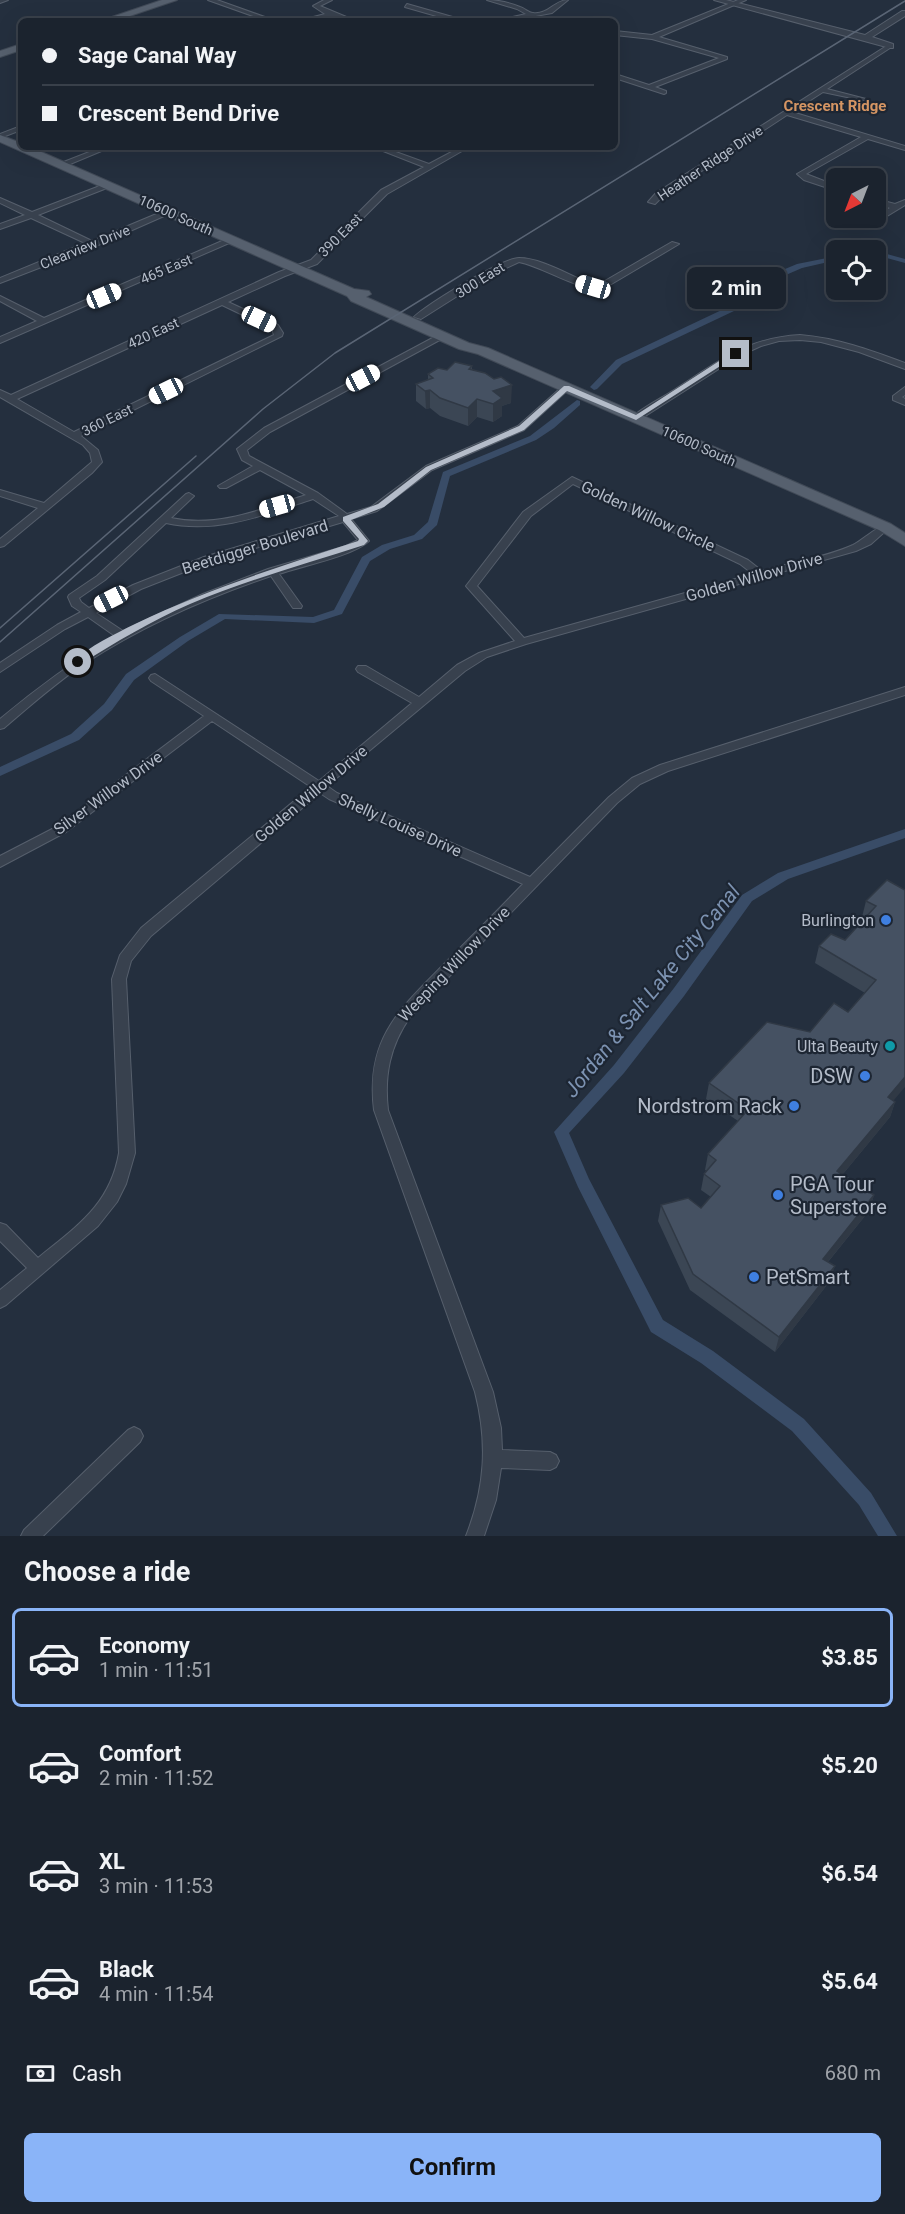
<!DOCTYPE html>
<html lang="en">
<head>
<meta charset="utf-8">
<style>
  :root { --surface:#1b232e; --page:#242b36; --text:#f1f3f6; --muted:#a0a4aa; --line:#39404a; --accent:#8ab4f8 }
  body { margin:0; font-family:Roboto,sans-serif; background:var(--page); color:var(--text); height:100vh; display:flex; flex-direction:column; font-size:22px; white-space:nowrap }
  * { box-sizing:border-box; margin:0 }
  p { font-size:20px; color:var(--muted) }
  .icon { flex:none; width:33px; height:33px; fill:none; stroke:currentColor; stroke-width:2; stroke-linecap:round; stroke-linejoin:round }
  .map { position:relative; height:1536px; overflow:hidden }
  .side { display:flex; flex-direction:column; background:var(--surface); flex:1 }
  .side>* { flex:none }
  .guide { position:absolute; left:18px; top:18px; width:600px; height:132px; border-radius:9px; box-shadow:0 6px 24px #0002,0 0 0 2px var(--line); display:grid; align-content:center; height:132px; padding:0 24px; background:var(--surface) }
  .needle { width:39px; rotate:222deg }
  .controls { position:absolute; left:826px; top:168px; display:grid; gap:12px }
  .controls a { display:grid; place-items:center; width:60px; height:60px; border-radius:9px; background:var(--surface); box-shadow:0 6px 24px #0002,0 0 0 2px var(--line); font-size:30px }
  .end { position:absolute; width:27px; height:27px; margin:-14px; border:8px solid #b4bcc9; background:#111; box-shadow:0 0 0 3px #111 }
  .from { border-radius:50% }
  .bubble { position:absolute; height:42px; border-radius:9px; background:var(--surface); box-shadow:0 6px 24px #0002,0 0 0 2px var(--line); font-size:20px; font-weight:700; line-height:42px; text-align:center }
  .car { position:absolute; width:18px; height:36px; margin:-18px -9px; border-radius:8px; box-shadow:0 0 4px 2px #0007; background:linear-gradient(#fff 24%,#345 0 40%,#fff 0 76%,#345 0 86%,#fff 0) }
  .guide b { display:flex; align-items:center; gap:21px; height:57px; font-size:22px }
  .guide b+b { border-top:2px solid var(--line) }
  .guide i { width:15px; height:15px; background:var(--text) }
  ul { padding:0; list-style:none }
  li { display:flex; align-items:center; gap:18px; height:99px; margin:0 12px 9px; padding:0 12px; border:3px solid transparent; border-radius:9px }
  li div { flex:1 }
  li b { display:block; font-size:22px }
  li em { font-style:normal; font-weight:700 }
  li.selected { border-color:var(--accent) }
  li>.icon { width:54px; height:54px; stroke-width:1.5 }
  h2 { padding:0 24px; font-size:27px; line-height:72px }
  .pay { display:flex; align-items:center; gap:15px; height:66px; padding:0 24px; font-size:22px }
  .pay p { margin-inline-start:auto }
  .button { display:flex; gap:12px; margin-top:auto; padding:12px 24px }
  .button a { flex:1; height:69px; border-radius:9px; background:var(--accent); color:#111; font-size:24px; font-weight:700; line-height:69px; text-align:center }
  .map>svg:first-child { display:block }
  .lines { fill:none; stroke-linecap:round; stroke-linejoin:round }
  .canal { fill:#394c67; fill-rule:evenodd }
  .minor-casing { stroke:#565f6c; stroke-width:2 }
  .tertiary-casing { stroke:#565f6c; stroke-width:2 }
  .primary-casing { stroke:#414a57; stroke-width:2 }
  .minor { fill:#38414e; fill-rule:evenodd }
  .tertiary { fill:#38414e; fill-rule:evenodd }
  .primary { fill:#56606e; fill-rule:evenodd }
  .tram { stroke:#5a6575; stroke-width:1.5 }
  .wall { fill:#3b4654 }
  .shaded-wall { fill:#303945 }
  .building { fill:#455162; stroke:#303945; stroke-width:1.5 }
  .route { fill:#b4bcc9 }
  .shop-dot { fill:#3f7fe0; stroke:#1d2633; stroke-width:2 }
  .culture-dot { fill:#0f9aa8; stroke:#1d2633; stroke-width:2 }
  .labels { text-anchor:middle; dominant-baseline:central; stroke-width:4.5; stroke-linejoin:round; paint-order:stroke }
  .far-street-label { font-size:14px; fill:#b4bcc9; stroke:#1d2633 }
  .far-neighbourhood-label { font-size:15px; font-weight:bold; fill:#d59563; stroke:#1d2633 }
  .street-label { font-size:16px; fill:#b4bcc9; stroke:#1d2633 }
  .poi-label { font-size:16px; fill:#b4bcc9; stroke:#1d2633; text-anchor:end }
  .near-poi-label { font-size:20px; fill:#b4bcc9; stroke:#1d2633; text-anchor:end }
  .near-water-label { font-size:21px; font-style:italic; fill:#7c92b1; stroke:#1d2633 }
</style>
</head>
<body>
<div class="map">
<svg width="905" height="1536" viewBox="0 0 905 1536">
  <rect width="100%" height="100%" fill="#242f3e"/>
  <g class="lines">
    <g class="canal">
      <polygon points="876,251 905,259 905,263 876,255"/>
      <polygon points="837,256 837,260 802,268 772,281 750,296 734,311 622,364 597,389 594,390 590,387 616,360 728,307 744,292 766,277 797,264"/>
      <polygon points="577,400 580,401 580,405 554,428 536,440 450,476 437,525 422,539 390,549 370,561 342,614 314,623 225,619 188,641 134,680 112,710 79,740 0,776 0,767 71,734 104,704 126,674 180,637 219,614 313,617 334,610 362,557 382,545 414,535 428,522 443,472 530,436"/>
      <polygon points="905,829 905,838 788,879 752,901 684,996 624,1073 569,1133 589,1179 663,1320 713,1351 804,1419 871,1493 897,1536 878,1536 859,1505 792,1431 701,1363 651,1332 578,1187 554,1132 614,1065 674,988 742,895 778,873"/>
    </g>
    <defs>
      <g id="minor">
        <polygon points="0,0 8,0 0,3"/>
        <polygon points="208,0 217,0 276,21 267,21"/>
        <path d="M324,0H332L320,6L356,21C347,21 340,17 332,16C322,15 309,21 298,21L325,14L313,6Z"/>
        <path d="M487,0C498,0 510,3 520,7C524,8 529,13 533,13C548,15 555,0 568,0L552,13L508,21H495L526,14L517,9Z"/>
        <polygon points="738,0 746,0 659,37 727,57 727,59 655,87 666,91 666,93 664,94 615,78 615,74 649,85 719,58 652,39 615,35 615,31 652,35"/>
        <polygon points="407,4 463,20 464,21 454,21 405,7"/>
        <polygon points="888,45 893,46 827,89 866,99 866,101 823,92 792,112 905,146 905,150 868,139 806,174 837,186 837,190 834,190 804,180 797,174 861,137 787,115 662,197 655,204 648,202 656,193"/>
        <polygon points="21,126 21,130 0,138 0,134"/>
        <polygon points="102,147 111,147 63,167 56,165"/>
        <path d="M373,147H382L429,164L461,147H469L387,194L317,264L285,276L228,302L278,325L283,333L282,336L81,436L98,450L102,462L92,473L4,546L0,547V539L38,508L0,496V490L44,503L92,462L90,453L83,445L0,397V390L11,395L279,272L311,260L381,190L424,167ZM222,305L272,329L274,335L74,432L17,399Z"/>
        <polygon points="105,184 112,186 38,215 92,241 166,210 173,212 96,246 0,283 0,278 85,243 31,218 0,229 0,224 25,215 0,203 0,198 32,212"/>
        <polygon points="876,199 895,204 905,200 905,205 874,224 868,224 868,220 890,208 876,203"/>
        <polygon points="229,238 236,240 0,343 0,337 37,321 0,301 0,296 44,318"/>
        <path d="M672,242L679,244L603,289C581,292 544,267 519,262L489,276L421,319L414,317C428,304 502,258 519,258C542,258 572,277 594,285H598Z"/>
        <path d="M440,334L447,336L270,432L247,450L249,456L318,493L347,514L371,507L426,466L518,426L563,386H569L570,388L524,430L432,470L377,511L351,519L369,541C353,556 302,566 279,574L302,606L301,608H293L271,576C206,598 144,625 87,662C58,681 31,705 4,728L0,729V719C37,688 74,661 115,636L88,617L65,629L0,672V663L57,625L81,612L72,606L68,597L69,595L97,576L186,494L189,493L194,496L171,518C218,528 262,509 306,495L260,470L226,488H220L218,486L253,466L242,460L237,449L264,428ZM313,499L339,516L204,557L133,585L89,608L81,602L79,598L105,580L166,523C217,534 264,515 313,499ZM343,522L358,540L346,546L268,569L203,594L123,631L96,613L141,589L212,561Z"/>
        <path d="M800,335C837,338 870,350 905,363V369L859,352L821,342L800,340L779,341L761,346L739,356L639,420L636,421L631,418C643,407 660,399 674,390C718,362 746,338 800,335Z"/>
        <polygon points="905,387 905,395 902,397 905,399 905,405 893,400 893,396"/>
        <path d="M572,477L748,560L762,571C790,563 827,557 853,545C863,540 879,524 889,525L890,527L871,544L856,551L526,644L487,657L465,671L327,786L337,793L530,877L609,797L632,778L660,765L905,687V695L668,771L640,784L617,803L410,1017C390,1046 384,1075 388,1110L493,1392L501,1428L502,1450L550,1452L556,1455L559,1461L556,1467L550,1470L501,1468L496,1500L484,1536H466C485,1488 488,1443 475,1392L374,1110C365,1037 401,1008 448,960C473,935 498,910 523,884L329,799L320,793L151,936L131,961L126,979L135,1153L126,1184L117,1202L98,1226L6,1305L0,1308V1290L27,1268L0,1241V1223L6,1225L38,1258C77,1226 110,1205 119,1153L112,979L120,955L141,928L311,787L212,721L66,832L0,867V856L58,826L204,716L151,681L149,678L151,675L155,674L319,781L412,703L358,672L356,669L358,666H366L419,697L457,665L479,653L515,641L466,586L523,512ZM573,484L740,564L753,574L524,638L477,586L531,516Z"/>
        <polygon points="134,1427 140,1430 143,1436 140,1442 43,1536 21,1536 24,1530 128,1430"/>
      </g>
      <polygon id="tertiary" points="714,0 726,0 865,35 902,11 905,11 905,16 872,37 893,44 893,48 890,48"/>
      <g id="primary">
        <polygon points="162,0 177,0 115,21 100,21"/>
        <polygon points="21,44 21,50 0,57 0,51"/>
        <polygon points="0,135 21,143 21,147 30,147 354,289 369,291 371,294 366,297 469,343 488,348 891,524 905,533 905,546 879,530 478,354 459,349 351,301 347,296 0,142"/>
      </g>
    </defs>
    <use href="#minor" class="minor-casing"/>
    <use href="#tertiary" class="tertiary-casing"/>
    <use href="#primary" class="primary-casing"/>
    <use href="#minor" class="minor"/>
    <use href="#tertiary" class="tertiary"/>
    <use href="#primary" class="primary"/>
    <g class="tram">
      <polyline points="0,628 196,456"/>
      <polyline points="0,642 263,409 335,353 905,1"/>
    </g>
  </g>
  <g class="wall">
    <polygon points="472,366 472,370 511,403 502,406 502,416 493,422 477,417 468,426 440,416 430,408 426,409 416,401 416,384 428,380 428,374"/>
    <polygon points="887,880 893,1101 895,1102 890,1117 843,1174 874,1195 869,1211 828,1262 830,1281 775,1352 690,1290 658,1221 661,1205 701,1208 711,1197 701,1190 704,1174 707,1171 705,1170 708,1154 738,1121 706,1099 709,1083 810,1032 848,1012 865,993 815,963 819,946 845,940 865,918 862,917 866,901"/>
  </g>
  <g class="shaded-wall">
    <polygon points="512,385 511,403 502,406 502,416 493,422 493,391"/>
    <polygon points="430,390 430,408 426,409 425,391"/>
    <polygon points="477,399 477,417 468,426 468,408"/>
    <polygon points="905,1077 905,1087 883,1113 888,1097"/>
    <polygon points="895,1102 890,1117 833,1186 837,1171"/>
    <polygon points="874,1195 869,1211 818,1274 823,1259"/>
    <polygon points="835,1266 830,1281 775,1352 779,1337"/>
  </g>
  <g class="building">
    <polygon points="455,362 472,366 469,369 485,373 494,379 501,377 512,385 493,391 502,398 493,404 477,399 468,408 440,398 430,390 425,391 416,384 433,378 428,374 438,368 447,370"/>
    <polygon points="887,880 905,890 905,1077 888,1097 895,1102 837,1171 874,1195 823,1259 835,1266 779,1337 693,1274 661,1205 688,1198 701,1208 720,1186 704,1174 716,1160 708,1154 748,1110 709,1083 767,1022 810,1032 834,1003 848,1012 876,980 819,946 831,934 845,940 876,906 866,901"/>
  </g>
  <path class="route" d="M733,352L739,354L636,420L567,391L524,430L431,470L384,507L351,520L368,541L364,545C306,564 246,580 190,604C151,621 116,642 81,664L73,662C89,646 115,634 135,624C207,589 282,566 358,541L359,539L343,521V517L378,504L426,467L519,426L564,386H569L636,415Z"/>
  <g class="shop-dot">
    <circle cx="886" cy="920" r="6"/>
    <circle cx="865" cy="1076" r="6"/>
    <circle cx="794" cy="1106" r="6"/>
    <circle cx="778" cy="1195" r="6"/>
    <circle cx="754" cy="1277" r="6"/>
  </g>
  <circle class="culture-dot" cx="890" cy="1046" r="6"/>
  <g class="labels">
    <g class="far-street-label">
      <text transform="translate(710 163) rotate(-34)">Heather Ridge Drive</text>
      <text transform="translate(176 215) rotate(24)">10600 South</text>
      <text transform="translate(340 235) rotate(-45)">390 East</text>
      <text transform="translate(85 247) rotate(-22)">Clearview Drive</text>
      <text transform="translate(166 269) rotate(-23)">465 East</text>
      <text transform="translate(480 280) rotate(-32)">300 East</text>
      <text transform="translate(153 333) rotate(-25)">420 East</text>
      <text transform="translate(107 420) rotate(-26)">360 East</text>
      <text transform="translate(699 446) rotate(24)">10600 South</text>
    </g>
    <g class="far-neighbourhood-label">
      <text x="835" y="106">Crescent Ridge</text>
    </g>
    <g class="street-label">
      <text transform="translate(648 516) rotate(25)">Golden Willow Circle</text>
      <text transform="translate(255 547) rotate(-17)">Beetdigger Boulevard</text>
      <text transform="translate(754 577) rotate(-16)">Golden Willow Drive</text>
      <text transform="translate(108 793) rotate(-36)">Silver Willow Drive</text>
      <text transform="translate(311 794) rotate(-40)">Golden Willow Drive</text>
      <text transform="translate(400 825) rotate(24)">Shelly Louise Drive</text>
      <text transform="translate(454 964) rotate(-46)">Weeping Willow Drive</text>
    </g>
    <g class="poi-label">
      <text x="874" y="920">Burlington</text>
      <text x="878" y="1046">Ulta Beauty</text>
    </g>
    <g class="near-poi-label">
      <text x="853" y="1076">DSW</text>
      <text x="782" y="1106">Nordstrom Rack</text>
      <text x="790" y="1184" text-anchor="start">PGA Tour<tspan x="790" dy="23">Superstore</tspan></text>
      <text x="766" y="1277" text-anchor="start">PetSmart</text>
    </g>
    <g class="near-water-label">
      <text transform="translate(652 991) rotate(-51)">Jordan &amp; Salt Lake City Canal</text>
    </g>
  </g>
</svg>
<div class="controls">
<a><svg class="needle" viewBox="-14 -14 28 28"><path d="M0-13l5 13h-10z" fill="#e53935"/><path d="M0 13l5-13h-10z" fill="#a0a4aa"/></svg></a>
<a><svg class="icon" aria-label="locate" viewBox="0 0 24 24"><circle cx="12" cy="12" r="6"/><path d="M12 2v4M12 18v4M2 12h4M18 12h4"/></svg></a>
</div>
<i class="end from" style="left:78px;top:662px"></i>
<i class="end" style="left:736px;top:354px"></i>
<div class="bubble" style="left:687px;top:267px;width:99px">2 min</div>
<i class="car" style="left:593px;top:287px;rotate:287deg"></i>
<i class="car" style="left:104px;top:296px;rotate:67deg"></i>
<i class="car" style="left:259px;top:319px;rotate:115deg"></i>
<i class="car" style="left:363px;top:378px;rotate:62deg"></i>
<i class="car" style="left:166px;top:391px;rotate:244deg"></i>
<i class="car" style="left:277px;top:506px;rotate:254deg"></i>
<i class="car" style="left:111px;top:599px;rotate:243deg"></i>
<div class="guide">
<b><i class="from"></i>Sage Canal Way</b>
<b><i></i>Crescent Bend Drive</b>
</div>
</div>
<section class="side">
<h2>Choose a ride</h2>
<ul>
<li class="selected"><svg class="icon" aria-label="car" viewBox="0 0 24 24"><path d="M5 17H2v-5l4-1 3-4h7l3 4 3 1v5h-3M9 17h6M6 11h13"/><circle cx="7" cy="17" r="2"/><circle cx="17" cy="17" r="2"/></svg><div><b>Economy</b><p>1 min · 11:51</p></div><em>$3.85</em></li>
<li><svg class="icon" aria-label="car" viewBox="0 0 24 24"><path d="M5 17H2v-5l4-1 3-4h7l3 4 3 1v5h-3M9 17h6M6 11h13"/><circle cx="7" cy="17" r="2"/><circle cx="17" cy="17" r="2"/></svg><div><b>Comfort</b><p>2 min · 11:52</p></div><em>$5.20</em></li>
<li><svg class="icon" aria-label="car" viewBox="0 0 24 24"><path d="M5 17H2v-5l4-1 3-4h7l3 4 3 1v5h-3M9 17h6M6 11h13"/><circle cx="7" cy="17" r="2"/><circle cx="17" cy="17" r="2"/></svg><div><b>XL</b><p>3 min · 11:53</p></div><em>$6.54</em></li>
<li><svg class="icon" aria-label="car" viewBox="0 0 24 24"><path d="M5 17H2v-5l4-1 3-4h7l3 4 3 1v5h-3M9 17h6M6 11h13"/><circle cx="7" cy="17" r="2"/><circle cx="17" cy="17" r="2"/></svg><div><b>Black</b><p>4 min · 11:54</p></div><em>$5.64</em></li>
</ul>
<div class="pay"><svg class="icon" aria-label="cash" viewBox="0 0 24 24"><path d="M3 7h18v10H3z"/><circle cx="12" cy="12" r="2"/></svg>Cash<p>680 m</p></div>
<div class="button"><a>Confirm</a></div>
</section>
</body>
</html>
